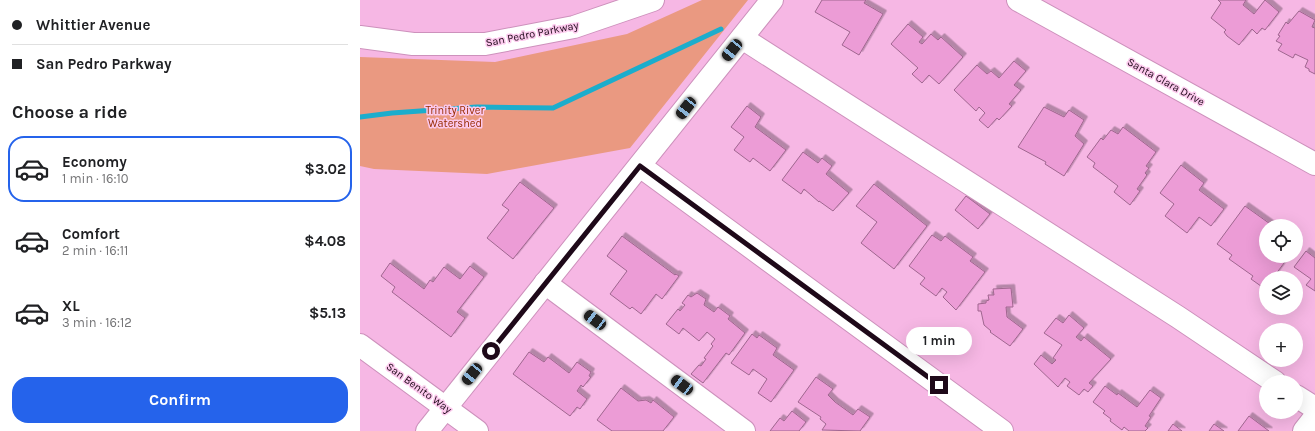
<!DOCTYPE html>
<html lang="en">
<head>
<meta charset="utf-8">
<style>
  :root { --surface:#fff; --page:#f2f2f2; --text:#202124; --muted:#757577; --line:#e0e0e0; --accent:#2563eb }
  body { margin:0; font-family:Karla,sans-serif; background:var(--page); color:var(--text); height:100vh; display:flex; flex-direction:column; font-size:15px; white-space:nowrap }
  * { box-sizing:border-box; margin:0 }
  p { font-size:13px; color:var(--muted) }
  .icon { flex:none; width:22px; height:22px; fill:none; stroke:currentColor; stroke-width:2; stroke-linecap:round; stroke-linejoin:round }
  .map { position:relative; flex:1; overflow:hidden }
  .sheet { display:flex; flex-direction:column; background:var(--surface); width:360px }
  .sheet>* { flex:none }
  .hud { display:grid; align-content:center; height:88px; padding:0 12px; background:var(--surface) }
  .tools { position:absolute; left:899px; top:219px; display:grid; gap:8px }
  .tools a { display:grid; place-items:center; width:44px; height:44px; border-radius:50%; background:var(--surface); box-shadow:0 4px 16px #0002; font-size:20px }
  .end { position:absolute; width:18px; height:18px; margin:-9px; border:5px solid #1e0919; background:#fff; box-shadow:0 0 0 2px #fff }
  .from { border-radius:50% }
  .bubble { position:absolute; height:28px; border-radius:14px; background:var(--surface); box-shadow:0 4px 16px #0002; font-size:13px; font-weight:700; line-height:28px; text-align:center }
  .car { position:absolute; width:12px; height:24px; margin:-12px -6px; border-radius:5px; box-shadow:0 0 3px 1px #0007; background:linear-gradient(#222 24%,#8ab4d8 0 40%,#222 0 76%,#8ab4d8 0 86%,#222 0) }
  .hud b { display:flex; align-items:center; gap:14px; height:38px; font-size:15px }
  .hud b+b { border-top:1px solid var(--line) }
  .hud i { width:10px; height:10px; background:var(--text) }
  ul { padding:0; list-style:none }
  li { display:flex; align-items:center; gap:12px; height:66px; margin:0 8px 6px; padding:0 4px; border:2px solid transparent; border-radius:16px }
  li div { flex:1 }
  li b { display:block; font-size:15px }
  li em { font-style:normal; font-weight:700 }
  li.selected { border-color:var(--accent) }
  li>.icon { width:36px; height:36px; stroke-width:1.5 }
  h2 { padding:0 12px; font-size:18px; line-height:48px }
  .action { display:flex; gap:8px; margin-top:auto; padding:8px 12px }
  .action a { flex:1; height:46px; border-radius:16px; background:var(--accent); color:#fff; font-size:16px; font-weight:700; line-height:46px; text-align:center }
  main { display:flex; flex:1; min-height:0 }
  .map>svg:first-child { display:block }
  .green { fill:#ea9981 }
  .lines { fill:none; stroke-linecap:round; stroke-linejoin:round }
  .stream { stroke:#1cadcc; stroke-width:5 }
  .building { fill:#ec9cd6; stroke:#9f668f; filter:url(#shadow) }
  .minor-casing { stroke:#cd91bc; stroke-width:24 }
  .minor { stroke:#fff; stroke-width:22 }
  .route { stroke:#1e0919; stroke-width:5 }
  .labels { text-anchor:middle; dominant-baseline:central; stroke-width:3; stroke-linejoin:round; paint-order:stroke }
  .street-label { font-size:11px; fill:#1e0919; stroke:#fcc9ed }
  .park-label { font-size:11px; fill:#962b01; stroke:#fcc9ed }
</style>
</head>
<body>
<main>
<section class="sheet">
<div class="hud">
<b><i class="from"></i>Whittier Avenue</b>
<b><i></i>San Pedro Parkway</b>
</div>
<h2>Choose a ride</h2>
<ul>
<li class="selected"><svg class="icon" aria-label="car" viewBox="0 0 24 24"><path d="M5 17H2v-5l4-1 3-4h7l3 4 3 1v5h-3M9 17h6M6 11h13"/><circle cx="7" cy="17" r="2"/><circle cx="17" cy="17" r="2"/></svg><div><b>Economy</b><p>1 min · 16:10</p></div><em>$3.02</em></li>
<li><svg class="icon" aria-label="car" viewBox="0 0 24 24"><path d="M5 17H2v-5l4-1 3-4h7l3 4 3 1v5h-3M9 17h6M6 11h13"/><circle cx="7" cy="17" r="2"/><circle cx="17" cy="17" r="2"/></svg><div><b>Comfort</b><p>2 min · 16:11</p></div><em>$4.08</em></li>
<li><svg class="icon" aria-label="car" viewBox="0 0 24 24"><path d="M5 17H2v-5l4-1 3-4h7l3 4 3 1v5h-3M9 17h6M6 11h13"/><circle cx="7" cy="17" r="2"/><circle cx="17" cy="17" r="2"/></svg><div><b>XL</b><p>3 min · 16:12</p></div><em>$5.13</em></li>
</ul>
<div class="action"><a>Confirm</a></div>
</section>
<div class="map">
<svg width="955" height="431" viewBox="0 0 955 431">
  <defs>
    <filter id="shadow"><feDropShadow dx="3.5" dy="-3.5" stdDeviation="0" flood-color="#0004"/></filter>
  </defs>
  <rect width="100%" height="100%" fill="#f6b7e4"/>
  <polygon class="green" points="342,0 388,0 270,148 127,174 14,169 0,166 0,57 135,62 267,34"/>
  <g class="lines">
    <polyline class="stream" points="0,117 32,113 117,107 193,108 361,29"/>
  </g>
  <g class="building">
    <polygon points="462,0 506,0 504,3 523,14 499,55 482,45 490,32 455,12"/>
    <polygon points="858,0 886,0 883,5 894,14 905,0 919,12 905,30 902,28 897,34 892,29 879,45 867,36 864,32 866,30 851,18 861,3"/>
    <polygon points="939,11 955,20 952,27 955,28 955,74 949,71 949,69 945,67 948,60 935,54 933,58 918,50 922,44 916,41 920,36 918,35 926,22 928,24"/>
    <polygon points="548,24 563,37 559,42 562,44 571,34 578,40 581,37 603,57 579,84 569,75 562,83 552,74 558,68 531,44"/>
    <polygon points="654,61 666,71 654,85 661,90 649,104 652,106 639,120 637,118 628,128 619,120 625,113 619,107 616,111 594,90 617,65 627,74 631,71 639,78"/>
    <polygon points="387,106 401,117 395,127 426,150 410,171 393,158 390,162 374,150 384,137 371,127"/>
    <polygon points="684,107 704,117 709,110 724,120 715,136 724,144 704,176 685,164 686,162 658,147"/>
    <polygon points="763,127 796,152 786,166 789,168 785,173 787,175 777,189 780,191 770,205 754,192 758,186 733,167 735,163 727,157 741,138 743,140 751,130 758,134"/>
    <polygon points="443,152 458,163 462,158 472,166 466,174 489,193 473,211 459,201 459,202 444,189 441,194 422,180"/>
    <polygon points="821,165 844,183 839,190 864,209 851,226 839,217 827,233 805,216 814,204 800,193"/>
    <polygon points="160,182 194,208 153,259 127,238 149,210 142,205"/>
    <polygon points="514,184 567,226 534,269 501,243 517,222 496,206"/>
    <polygon points="606,196 630,214 618,229 595,210"/>
    <polygon points="885,206 913,226 906,226 906,256 922,256 927,259 913,278 906,278 905,289 891,279 893,276 869,259 872,255 857,244"/>
    <polygon points="572,235 581,241 585,236 613,257 610,261 625,272 596,310 583,297 587,292 582,288 576,296 560,284 565,278 549,266"/>
    <polygon points="262,236 315,275 316,274 319,276 302,299 296,294 281,314 272,307 270,309 250,294 267,271 247,256"/>
    <polygon points="946,251 955,258 955,291 946,285 951,279 934,267"/>
    <polygon points="30,263 64,289 70,280 73,282 84,267 100,279 110,266 124,277 97,312 105,318 91,337 32,292 35,287 21,276"/>
    <polygon points="651,288 653,307 646,307 647,317 663,329 650,346 630,332 631,331 624,325 621,311 618,311 618,304 626,303 626,301 629,300 628,295 634,295 633,289"/>
    <polygon points="337,293 346,299 344,305 354,312 358,307 370,316 368,319 385,333 369,355 366,353 343,383 331,374 339,365 341,366 346,359 344,358 353,346 351,344 355,339 347,332 339,341 323,328 319,334 306,324 318,309 320,311 325,305 322,303 328,295 331,297"/>
    <polygon points="709,315 724,328 716,337 721,341 724,337 751,359 729,383 733,386 728,392 724,389 719,395 707,386 710,382 705,378 698,387 674,364 681,355 692,364 696,360 693,358 702,345 684,333 696,318 703,323"/>
    <polygon points="392,334 397,338 399,335 417,348 413,355 434,370 411,402 398,393 407,379 393,369 389,375 371,363"/>
    <polygon points="169,352 184,362 188,357 209,373 217,362 231,372 229,376 231,377 223,387 221,385 217,391 227,399 220,409 217,407 210,416 153,374"/>
    <polygon points="456,377 473,389 468,395 475,402 493,415 498,409 510,417 500,431 462,430 466,424 460,419 461,417 438,402"/>
    <polygon points="745,386 757,395 758,393 777,407 790,390 801,398 789,416 791,417 785,426 788,428 785,431 769,431 764,427 762,430 750,421 751,419 743,413 745,411 733,402"/>
    <polygon points="261,388 278,401 286,400 291,403 293,400 314,417 303,431 252,431 237,420"/>
    <polygon points="432,411 446,422 439,431 410,431 420,418 424,421"/>
    <polygon points="889,416 909,431 878,431"/>
    <polygon points="813,424 822,431 808,431"/>
    <polygon points="854,424 864,431 849,431"/>
  </g>
  <g class="lines">
    <defs>
      <g id="minor">
        <polyline points="658,0 955,164"/>
        <polyline points="0,37 53,44 125,44 214,27 293,0"/>
        <polyline points="382,38 818,317 915,382"/>
        <polyline points="280,166 642,431"/>
        <polyline points="185,283 384,431"/>
        <polyline points="0,345 117,431"/>
        <polyline points="936,396 955,408"/>
        <polyline points="67,431 412,0"/>
        <polyline points="944,431 955,417"/>
      </g>
    </defs>
    <use href="#minor" class="minor-casing"/>
    <use href="#minor" class="minor"/>
  </g>
  <g class="lines">
    <polyline class="route" points="131,351 280,166 579,385"/>
  </g>
  <g class="labels">
    <g class="street-label">
      <text transform="translate(172 34) rotate(-11)">San Pedro Parkway</text>
      <text transform="translate(806 82) rotate(29)">Santa Clara Drive</text>
      <text transform="translate(59 388) rotate(36)">San Benito Way</text>
    </g>
    <g class="park-label">
      <text x="95" y="110">Trinity River<tspan x="95" dy="13">Watershed</tspan></text>
    </g>
  </g>
</svg>
<div class="tools">
<a><svg class="icon" aria-label="locate" viewBox="0 0 24 24"><circle cx="12" cy="12" r="6"/><path d="M12 2v4M12 18v4M2 12h4M18 12h4"/></svg></a>
<a><svg class="icon" aria-label="layers" viewBox="0 0 24 24"><path d="M12 4l9 5-9 5-9-5zM3 14l9 5 9-5"/></svg></a>
<a>+</a>
<a>−</a>
</div>
<i class="end from" style="left:131px;top:351px"></i>
<i class="end" style="left:579px;top:385px"></i>
<div class="bubble" style="left:546px;top:327px;width:66px">1 min</div>
<i class="car" style="left:372px;top:50px;rotate:219deg"></i>
<i class="car" style="left:326px;top:108px;rotate:218deg"></i>
<i class="car" style="left:235px;top:320px;rotate:307deg"></i>
<i class="car" style="left:112px;top:374px;rotate:219deg"></i>
<i class="car" style="left:322px;top:385px;rotate:307deg"></i>
</div>
</main>
</body>
</html>
